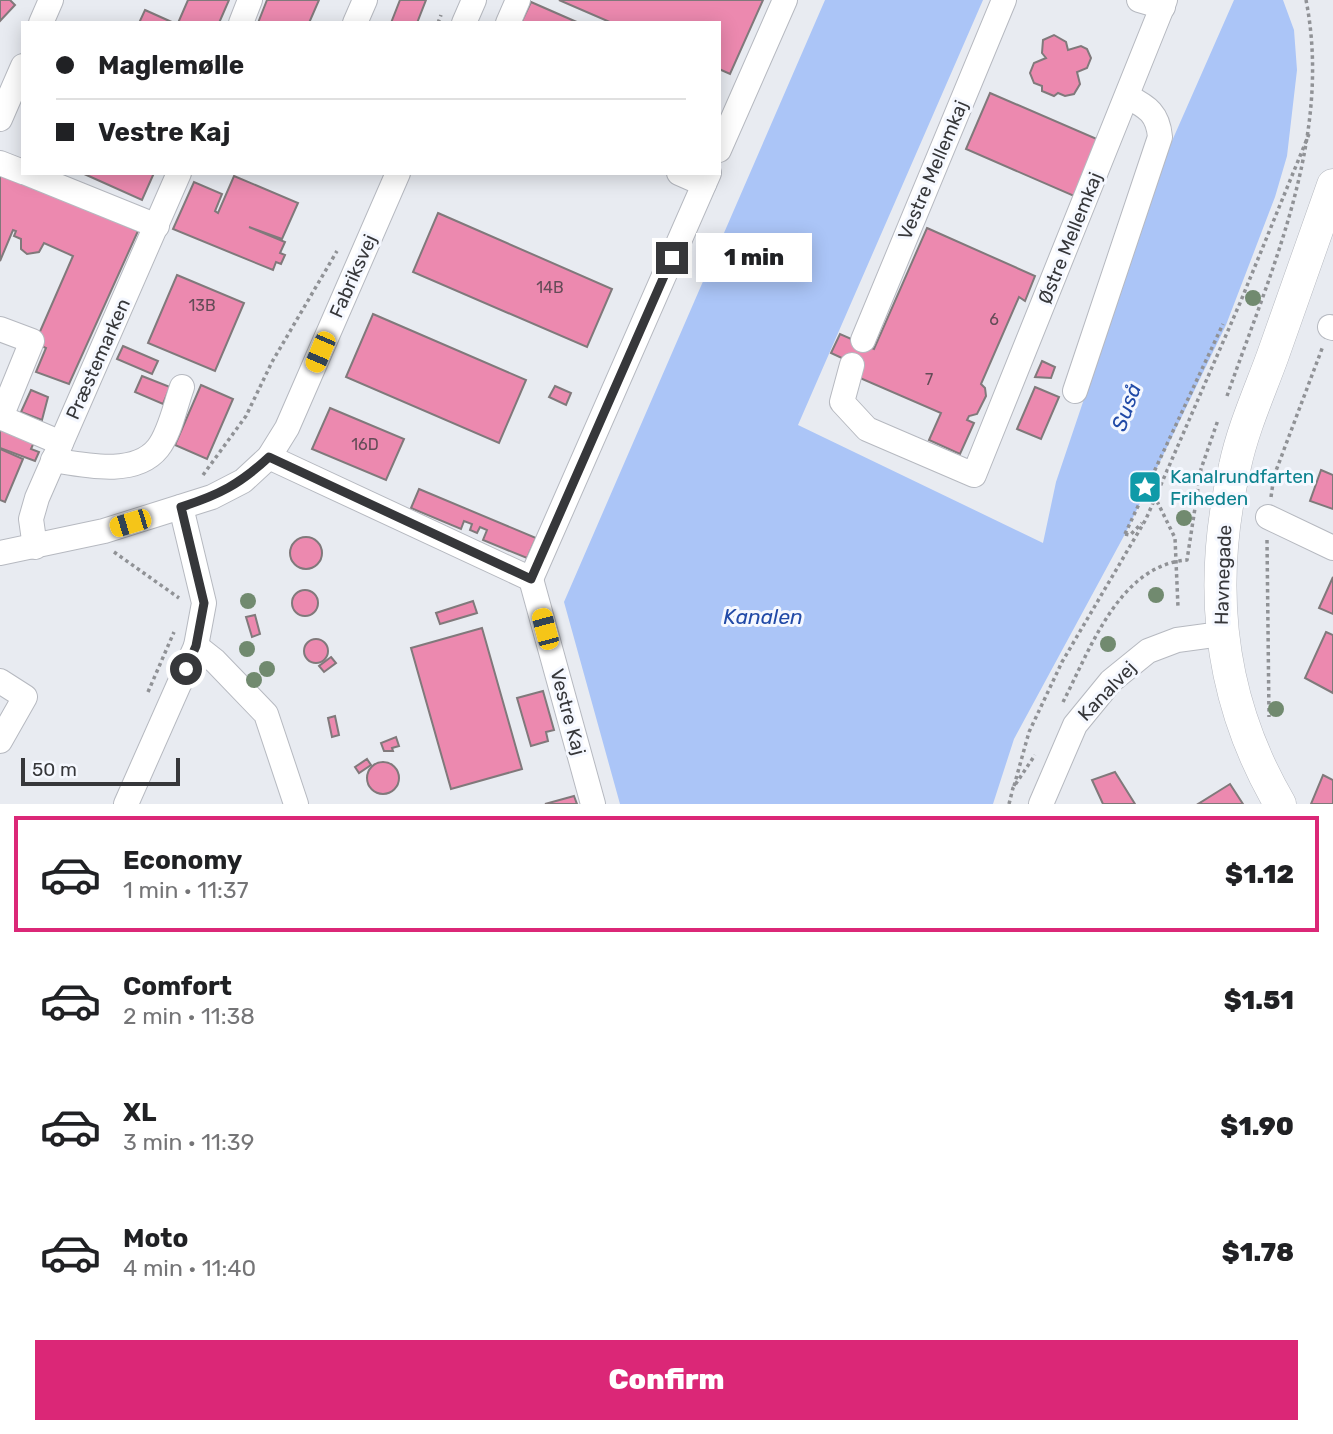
<!DOCTYPE html>
<html lang="en">
<head>
<meta charset="utf-8">
<style>
  :root { --surface:#fff; --page:#f2f2f2; --text:#202124; --muted:#757577; --line:#e0e0e0; --accent:#db2777 }
  body { margin:0; font-family:Rubik,sans-serif; background:var(--page); color:var(--text); height:100vh; display:flex; flex-direction:column; font-size:26px; white-space:nowrap }
  * { box-sizing:border-box; margin:0 }
  p { font-size:23px; color:var(--muted) }
  .icon { flex:none; width:38px; height:38px; fill:none; stroke:currentColor; stroke-width:2; stroke-linecap:round; stroke-linejoin:round }
  .map { position:relative; height:804px; overflow:hidden }
  .sheet { display:flex; flex-direction:column; background:var(--surface); flex:1 }
  .sheet>* { flex:none }
  .top-card { position:absolute; left:21px; top:21px; width:700px; height:154px; border-radius:0px; box-shadow:0 4px 18px #0003; display:grid; align-content:center; height:154px; padding:0 35px; background:var(--surface) }
  .scale { position:absolute; left:21px; bottom:18px; width:159px; box-sizing:border-box; padding-left:7px; border:4px solid #36373a; border-top:0; font-size:19px; line-height:24px; white-space:nowrap; color:#36373a; -webkit-text-stroke:5px #f5f8ff; paint-order:stroke }
  .end { position:absolute; width:32px; height:32px; margin:-16px; border:9px solid #36373a; background:#fff; box-shadow:0 0 0 4px #fff }
  .from { border-radius:50% }
  .bubble { position:absolute; height:49px; border-radius:0px; background:var(--surface); box-shadow:0 4px 18px #0003; font-size:23px; font-weight:800; line-height:49px; text-align:center }
  .car { position:absolute; width:21px; height:42px; margin:-21px -10px; border-radius:9px; box-shadow:0 0 5px 2px #0007; background:linear-gradient(#f5c518 24%,#345 0 40%,#f5c518 0 76%,#345 0 86%,#f5c518 0) }
  .top-card b { display:flex; align-items:center; gap:24px; height:66px; font-size:26px }
  .top-card b+b { border-top:2px solid var(--line) }
  .top-card i { width:18px; height:18px; background:var(--text) }
  ul { padding:12px 0 0; list-style:none }
  li { display:flex; align-items:center; gap:21px; height:116px; margin:0 14px 10px; padding:0 21px; border:4px solid transparent; border-radius:0px }
  li div { flex:1 }
  li b { display:block; font-size:26px }
  li em { font-style:normal; font-weight:800 }
  li.on { border-color:var(--accent) }
  li>.icon { width:63px; height:63px; stroke-width:1.5 }
  .primary-button { display:flex; gap:14px; margin-top:auto; padding:14px 35px }
  .primary-button a { flex:1; height:80px; border-radius:0px; background:var(--accent); color:#fff; font-size:28px; font-weight:800; line-height:80px; text-align:center }
  .map>svg:first-child { display:block }
  .water { fill:#abc5f7 }
  .building { fill:#ec89af; stroke:#80797b; stroke-width:2 }
  .lines { fill:none; stroke-linecap:round; stroke-linejoin:round }
  .minor-casing { stroke:#b6b9c0; stroke-width:26 }
  .major-casing { stroke:#b6b9c0; stroke-width:33 }
  .path { stroke:#909296; stroke-width:3.5; stroke-dasharray:3.5 3.5; stroke-linecap:butt }
  .minor { stroke:#fff; stroke-width:24 }
  .major { stroke:#fff; stroke-width:32 }
  .tree { fill:#718a6f }
  .route { stroke:#36373a; stroke-width:9 }
  .labels { text-anchor:middle; dominant-baseline:central; stroke-width:6; stroke-linejoin:round; paint-order:stroke }
  .number-label { font-size:16px; fill:#644c57 }
  .street-label { font-size:19px; fill:#36373a; stroke:#f5f8ff }
  .culture-label { font-size:19px; fill:#0d838f; stroke:#f5f8ff; text-anchor:start }
  .water-label { font-size:21px; font-style:italic; fill:#214aa7; stroke:#f5f8ff }
</style>
</head>
<body>
<div class="map">
<svg width="1333" height="804" viewBox="0 0 1333 804">
  <rect width="100%" height="100%" fill="#e8ebf1"/>
  <polygon class="water" points="825,0 983,0 798,425 1043,543 1056,482 1168,150 1234,0 1283,0 1294,30 1297,70 1287,156 1275,197 1226,325 1125,534 1014,739 993,804 620,804 564,602"/>
  <g class="building">
    <polygon points="0,0 10,0 15,5 0,21"/>
    <polygon points="188,0 229,0 219,23 178,23"/>
    <polygon points="267,0 319,0 309,23 258,23"/>
    <polygon points="400,0 426,0 417,23 391,23"/>
    <polygon points="559,0 763,0 730,74 719,69 719,23 612,23"/>
    <polygon points="531,2 579,23 521,23"/>
    <polygon points="145,10 174,23 139,23"/>
    <polygon points="1054,35 1066,42 1068,50 1081,46 1087,49 1091,58 1087,68 1077,72 1080,84 1074,94 1065,96 1058,93 1054,96 1042,91 1042,86 1034,83 1030,73 1034,63 1046,58 1042,53 1043,40"/>
    <polygon points="990,93 1106,143 1081,199 966,149"/>
    <polygon points="0,171 138,231 69,384 36,372 46,348 35,343 73,256 44,243 39,252 27,254 21,249 21,239 14,236 16,231 13,230 0,261"/>
    <polygon points="82,173 154,173 142,200"/>
    <polygon points="234,176 298,203 282,239 249,227 285,242 280,253 285,255 281,264 276,262 273,270 173,229 194,182 222,194 215,211 218,213"/>
    <polygon points="438,213 612,289 587,347 413,272"/>
    <polygon points="927,228 1035,276 1025,301 1019,297 981,384 985,388 986,396 977,414 969,416 967,420 974,423 960,454 929,440 941,413 853,375 857,365 831,353 840,334 874,349"/>
    <polygon points="177,275 244,303 215,371 148,343"/>
    <polygon points="373,314 526,380 499,443 346,377"/>
    <polygon points="123,346 158,361 152,374 117,359"/>
    <polygon points="1042,361 1055,367 1051,378 1035,377"/>
    <polygon points="142,376 170,387 163,404 135,392"/>
    <polygon points="201,385 233,399 207,459 175,445"/>
    <polygon points="555,386 571,393 566,405 549,397"/>
    <polygon points="1035,387 1059,397 1041,439 1017,429"/>
    <polygon points="31,390 48,397 42,420 21,412"/>
    <polygon points="330,408 404,439 386,480 312,449"/>
    <polygon points="0,424 35,440 31,449 39,452 35,461 0,448"/>
    <polygon points="0,449 23,459 5,502 0,500"/>
    <polygon points="1321,470 1333,475 1333,509 1310,501"/>
    <polygon points="419,489 536,538 527,558 483,540 487,530 480,527 477,533 470,530 472,524 464,521 461,529 411,508"/>
    <circle cx="306" cy="553" r="16"/>
    <polygon points="1333,577 1333,614 1319,608"/>
    <circle cx="305" cy="603" r="13"/>
    <polygon points="473,601 477,613 440,624 436,613"/>
    <polygon points="255,615 260,634 252,637 246,617"/>
    <polygon points="482,628 522,769 451,789 411,648"/>
    <polygon points="1326,632 1333,635 1333,693 1305,678"/>
    <circle cx="316" cy="651" r="12"/>
    <polygon points="331,657 336,663 324,672 319,666"/>
    <polygon points="543,691 554,730 546,732 548,741 531,746 517,698"/>
    <polygon points="335,716 339,735 332,737 328,718"/>
    <polygon points="396,737 399,746 392,748 393,751 384,751 381,743"/>
    <polygon points="367,759 371,765 359,773 355,767"/>
    <circle cx="383" cy="778" r="16"/>
    <polygon points="1115,772 1135,804 1103,804 1092,780"/>
    <polygon points="1323,775 1333,780 1333,804 1311,804"/>
    <polygon points="1230,784 1243,804 1198,804"/>
    <polygon points="574,796 577,804 545,804"/>
  </g>
  <g class="lines">
    <defs>
      <g id="minor">
        <polyline points="1139,0 1163,7"/>
        <polyline points="41,23 51,0"/>
        <polyline points="241,23 250,0"/>
        <polyline points="355,23 365,0"/>
        <polyline points="464,23 474,0"/>
        <polyline points="508,23 518,0"/>
        <polyline points="0,119 23,66"/>
        <polyline points="719,150 785,0"/>
        <polyline points="0,163 23,172"/>
        <polyline points="26,173 157,226"/>
        <polyline points="679,173 704,184"/>
        <polyline points="1330,327 1333,328"/>
        <polyline points="0,329 32,341 1,417"/>
        <polyline points="863,340 1004,0"/>
        <polyline points="852,365 842,402 867,429 974,475 1165,0"/>
        <path d="M1075,391L1160,137C1158,114 1148,107 1128,97"/>
        <polyline points="0,417 61,443"/>
        <polyline points="269,457 531,579 709,173"/>
        <path d="M53,460C84,465 135,477 158,448C170,433 175,406 182,387"/>
        <polyline points="1268,517 1333,548"/>
        <polyline points="35,547 31,519 37,498 179,173"/>
        <polyline points="0,553 104,531 212,497 243,481 269,457 287,428 398,173"/>
        <polyline points="531,579 593,804"/>
        <polyline points="196,646 215,661 266,714 296,804"/>
        <polyline points="0,681 25,697 0,741"/>
        <polyline points="126,804 196,646 204,603 181,507"/>
        <polyline points="1041,804 1075,725 1111,681 1148,651 1177,640 1221,634"/>
      </g>
      <path id="major" d="M1280,804C1218,698 1207,584 1235,466C1243,428 1260,391 1273,355C1293,298 1313,241 1333,185"/>
    </defs>
    <use href="#minor" class="minor-casing"/>
    <use href="#major" class="major-casing"/>
    <g class="path">
      <polyline points="438,23 441,15"/>
      <path d="M1227,396C1271,270 1333,137 1306,0"/>
      <polyline points="203,475 246,416 272,362 337,251"/>
      <polyline points="1154,495 1175,538 1178,607"/>
      <polyline points="1271,497 1274,476 1323,346"/>
      <polyline points="1125,534 1223,324"/>
      <polyline points="1125,534 1130,535 1142,523"/>
      <polyline points="1267,540 1269,717"/>
      <polyline points="114,552 179,598"/>
      <polyline points="148,692 174,632"/>
      <path d="M1063,702C1090,650 1119,565 1187,560L1201,469L1218,420"/>
      <polyline points="1014,786 1029,732 1062,662 1146,519 1240,303 1309,134"/>
      <polyline points="1009,804 1013,788 1035,755"/>
    </g>
    <use href="#minor" class="minor"/>
    <use href="#major" class="major"/>
  </g>
  <g class="tree">
    <circle cx="1253" cy="298" r="8"/>
    <circle cx="1184" cy="518" r="8"/>
    <circle cx="1156" cy="595" r="8"/>
    <circle cx="248" cy="601" r="8"/>
    <circle cx="1108" cy="644" r="8"/>
    <circle cx="247" cy="649" r="8"/>
    <circle cx="267" cy="669" r="8"/>
    <circle cx="254" cy="680" r="8"/>
    <circle cx="1276" cy="709" r="8"/>
  </g>
  <g class="lines">
    <path class="route" d="M186,669L196,646L204,603L181,507C219,495 240,484 269,457L531,579L672,258"/>
  </g>
  <defs>
    <symbol id="sight-square" viewBox="-11 -11 22 22"><rect x="-9" y="-9" width="18" height="18" rx="4" fill="#0f9aa8" stroke="#f5f8ff"/><path d="M0-6L1.8-2.2L6-1.7L2.9 1.2L3.7 5.4L0 3.3L-3.7 5.4L-2.9 1.2L-6-1.7L-1.8-2.2Z" fill="#fff"/></symbol>
  </defs>
  <g fill-rule="evenodd">
    <use href="#sight-square" x="1126" y="468" width="38" height="38"/>
  </g>
  <g class="labels">
    <g class="number-label">
      <text x="550" y="287">14B</text>
      <text x="202" y="305">13B</text>
      <text x="994" y="319">6</text>
      <text x="929" y="379">7</text>
      <text x="365" y="444">16D</text>
    </g>
    <g class="street-label">
      <text transform="translate(933 170) rotate(-67)">Vestre Mellemkaj</text>
      <text transform="translate(1070 238) rotate(-68)">Østre Mellemkaj</text>
      <text transform="translate(353 276) rotate(-66)">Fabriksvej</text>
      <text transform="translate(98 359) rotate(-66)">Præstemarken</text>
      <text transform="translate(1223 575) rotate(-88)">Havnegade</text>
      <text transform="translate(1107 691) rotate(-46)">Kanalvej</text>
      <text transform="translate(568 712) rotate(75)">Vestre Kaj</text>
    </g>
    <g class="culture-label">
      <text x="1170" y="476">Kanalrundfarten<tspan x="1170" dy="22">Friheden</tspan></text>
    </g>
    <g class="water-label">
      <text transform="translate(1126 407) rotate(-70)">Suså</text>
      <text x="763" y="616">Kanalen</text>
    </g>
  </g>
</svg>
<div class="scale">50 m</div>
<i class="end from" style="left:186px;top:669px"></i>
<i class="end" style="left:672px;top:258px"></i>
<div class="bubble" style="left:696px;top:233px;width:116px">1 min</div>
<i class="car" style="left:320px;top:352px;rotate:203deg"></i>
<i class="car" style="left:130px;top:523px;rotate:253deg"></i>
<i class="car" style="left:545px;top:629px;rotate:345deg"></i>
<div class="top-card">
<b><i class="from"></i>Maglemølle</b>
<b><i></i>Vestre Kaj</b>
</div>
</div>
<section class="sheet">
<ul>
<li class="on"><svg class="icon" aria-label="car" viewBox="0 0 24 24"><path d="M5 17H2v-5l4-1 3-4h7l3 4 3 1v5h-3M9 17h6M6 11h13"/><circle cx="7" cy="17" r="2"/><circle cx="17" cy="17" r="2"/></svg><div><b>Economy</b><p>1 min · 11:37</p></div><em>$1.12</em></li>
<li><svg class="icon" aria-label="car" viewBox="0 0 24 24"><path d="M5 17H2v-5l4-1 3-4h7l3 4 3 1v5h-3M9 17h6M6 11h13"/><circle cx="7" cy="17" r="2"/><circle cx="17" cy="17" r="2"/></svg><div><b>Comfort</b><p>2 min · 11:38</p></div><em>$1.51</em></li>
<li><svg class="icon" aria-label="car" viewBox="0 0 24 24"><path d="M5 17H2v-5l4-1 3-4h7l3 4 3 1v5h-3M9 17h6M6 11h13"/><circle cx="7" cy="17" r="2"/><circle cx="17" cy="17" r="2"/></svg><div><b>XL</b><p>3 min · 11:39</p></div><em>$1.90</em></li>
<li><svg class="icon" aria-label="car" viewBox="0 0 24 24"><path d="M5 17H2v-5l4-1 3-4h7l3 4 3 1v5h-3M9 17h6M6 11h13"/><circle cx="7" cy="17" r="2"/><circle cx="17" cy="17" r="2"/></svg><div><b>Moto</b><p>4 min · 11:40</p></div><em>$1.78</em></li>
</ul>
<div class="primary-button"><a>Confirm</a></div>
</section>
</body>
</html>
